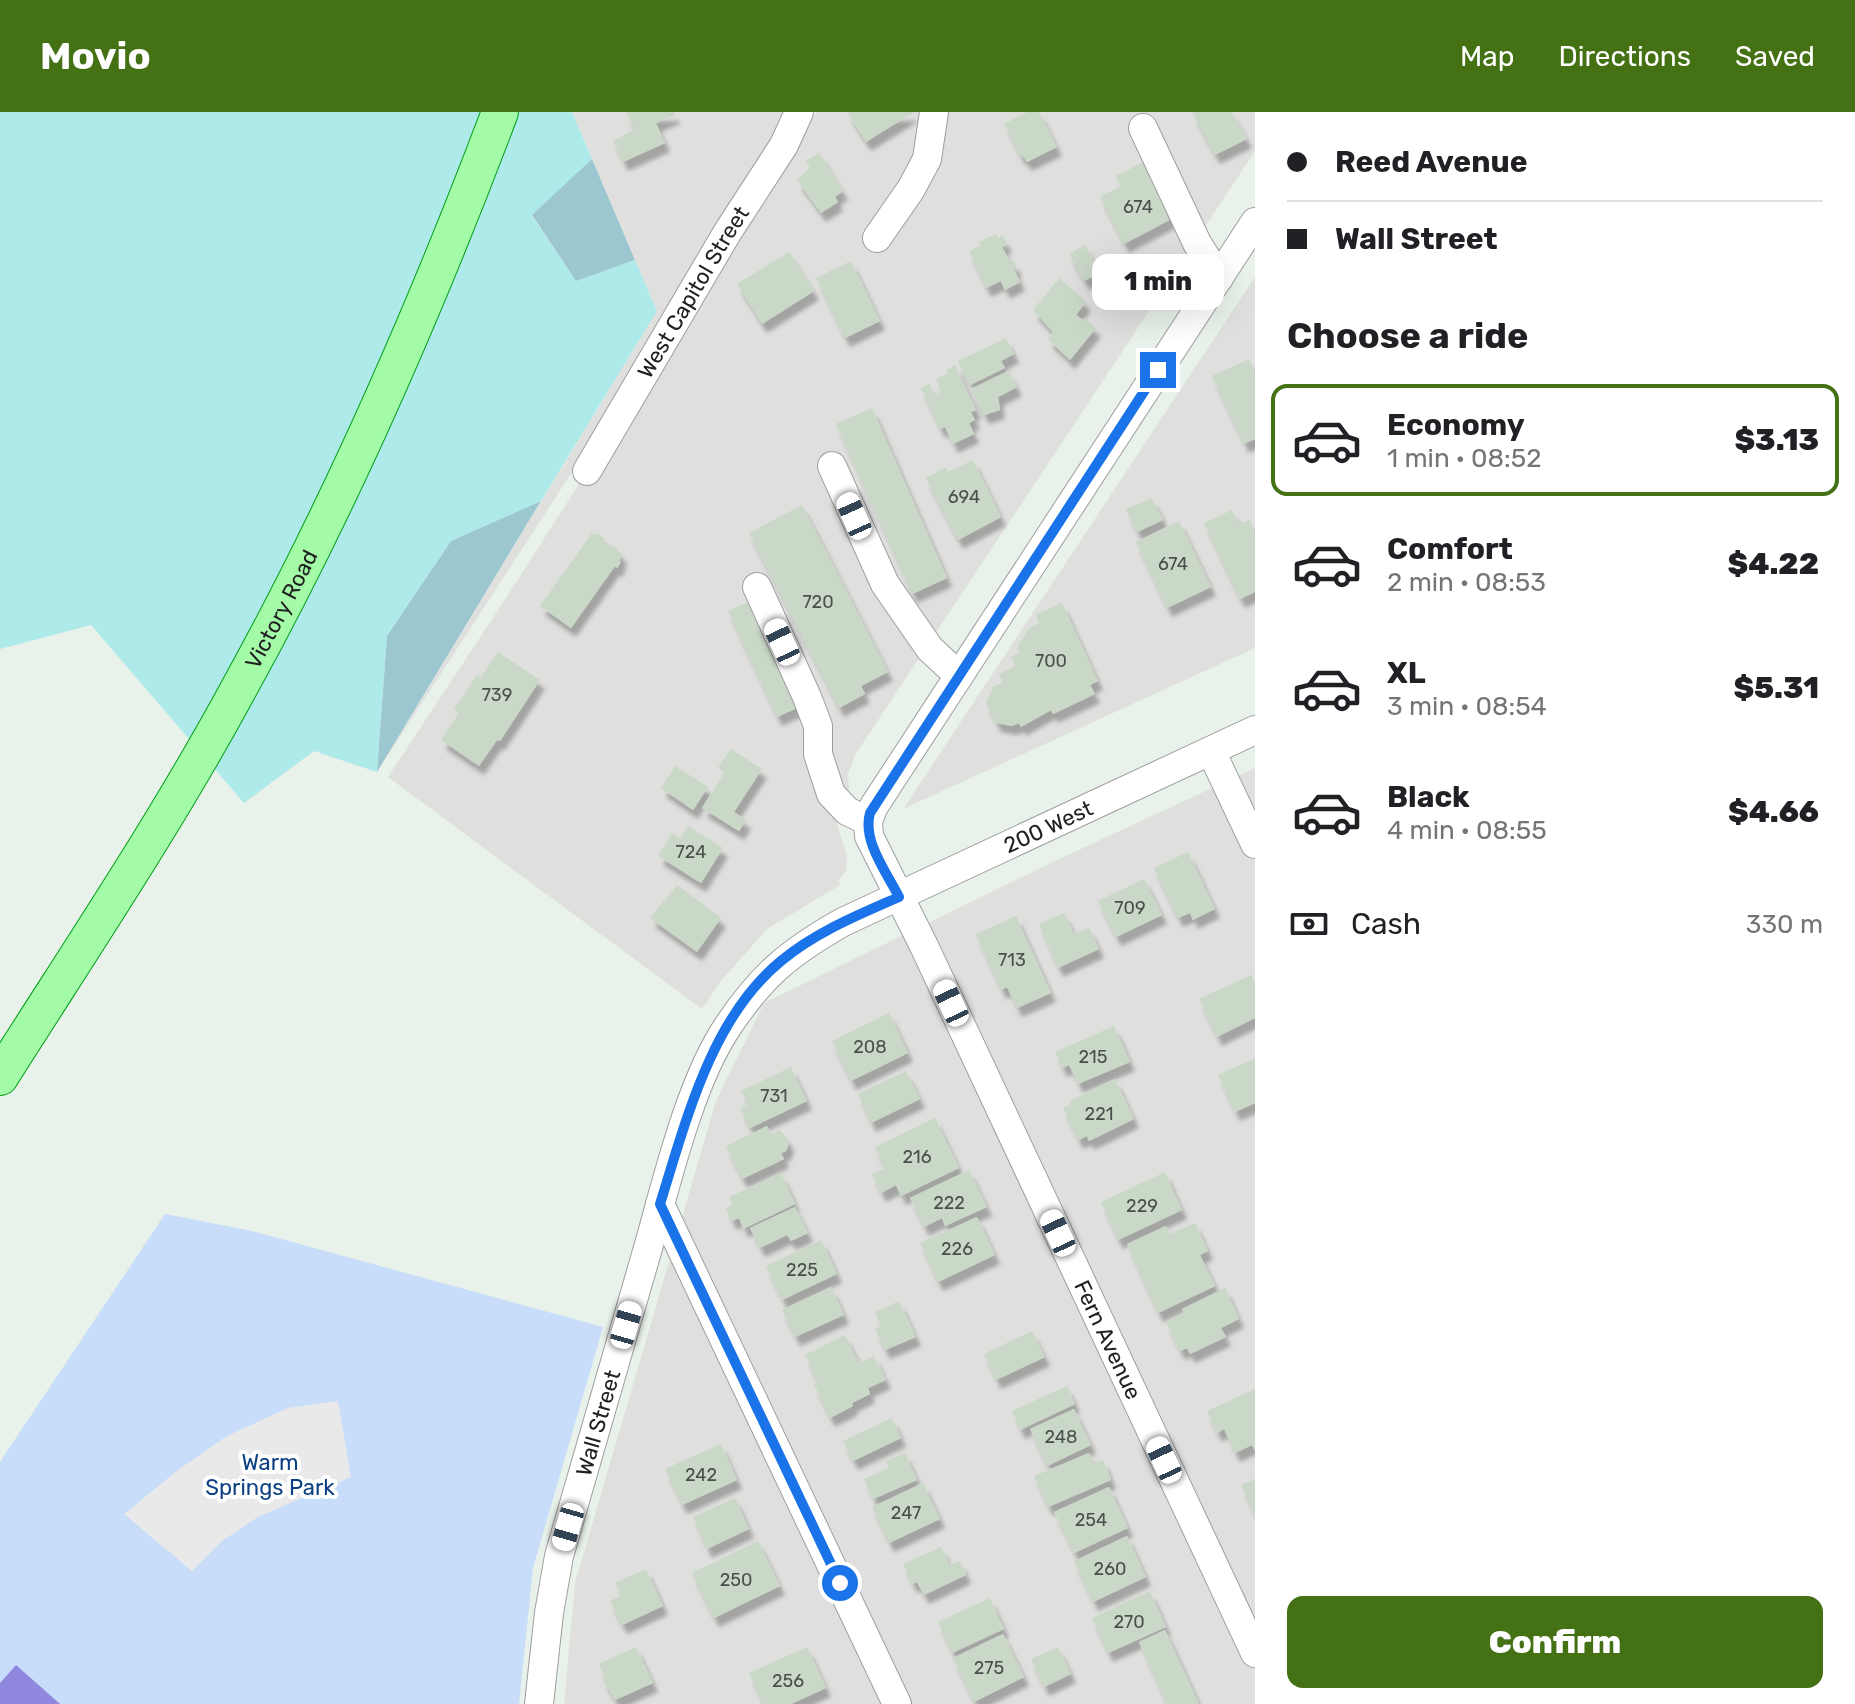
<!DOCTYPE html>
<html lang="en">
<head>
<meta charset="utf-8">
<style>
  :root { --surface:#fff; --page:#f2f2f2; --text:#202124; --muted:#757577; --line:#e0e0e0; --accent:#437114 }
  body { margin:0; font-family:Rubik,sans-serif; background:var(--page); color:var(--text); height:100vh; display:flex; flex-direction:column; font-size:30px; white-space:nowrap }
  * { box-sizing:border-box; margin:0 }
  p { font-size:26px; color:var(--muted) }
  .icon { flex:none; width:44px; height:44px; fill:none; stroke:currentColor; stroke-width:2; stroke-linecap:round; stroke-linejoin:round }
  .map { position:relative; flex:1; overflow:hidden }
  .drawer { display:flex; flex-direction:column; background:var(--surface); width:600px }
  .drawer>* { flex:none }
  .hud { display:grid; align-content:center; height:176px; padding:0 32px; background:var(--surface) }
  .end { position:absolute; width:36px; height:36px; margin:-18px; border:10px solid #1a73e8; background:#fff; box-shadow:0 0 0 4px #fff }
  .from { border-radius:50% }
  .bubble { position:absolute; height:56px; border-radius:16px; background:var(--surface); box-shadow:0 8px 32px #0002; font-size:26px; font-weight:800; line-height:56px; text-align:center }
  .car { position:absolute; width:24px; height:48px; margin:-24px -12px; border-radius:10px; box-shadow:0 0 6px 2px #0007; background:linear-gradient(#fff 24%,#345 0 40%,#fff 0 76%,#345 0 86%,#fff 0) }
  .hud b { display:flex; align-items:center; gap:28px; height:76px; font-size:30px }
  .hud b+b { border-top:2px solid var(--line) }
  .hud i { width:20px; height:20px; background:var(--text) }
  ul { padding:0; list-style:none }
  li { display:flex; align-items:center; gap:24px; height:112px; margin:0 16px 12px; padding:0 16px; border:4px solid transparent; border-radius:16px }
  li div { flex:1 }
  li b { display:block; font-size:30px }
  li em { font-style:normal; font-weight:800 }
  li.active { border-color:var(--accent) }
  li>.icon { width:72px; height:72px; stroke-width:1.5 }
  h2 { padding:0 32px; font-size:36px; line-height:96px }
  .pay { display:flex; align-items:center; gap:20px; height:88px; padding:0 32px; font-size:30px }
  .pay p { margin-inline-start:auto }
  .primary-button { display:flex; gap:16px; margin-top:auto; padding:16px 32px }
  .primary-button a { flex:1; height:92px; border-radius:16px; background:var(--accent); color:#fff; font-size:32px; font-weight:800; line-height:92px; text-align:center }
  header { display:flex; align-items:center; gap:48px; box-sizing:border-box; height:112px; padding:0 40px; background:var(--accent); color:#fff }
  header strong { font-size:38px }
  nav { display:flex; gap:44px; margin-inline-start:auto; font-size:28px }
  main { display:flex; flex:1; min-height:0 }
  .map>svg:first-child { display:block }
  .residential { fill:#dfdfde }
  .grass { fill:#afeaea }
  .forest { fill:#9dc7d0 }
  .park { fill:#c7ddfa }
  .pitch { fill:#9087df }
  .parking { fill:#e9e9e9 }
  .building { fill:#cad8c8; filter:url(#shadow) }
  .lines { fill:none; stroke-linecap:round; stroke-linejoin:round }
  .minor-casing { stroke:#9e9e9e; stroke-width:30 }
  .major-casing { stroke:#019e18; stroke-width:38 }
  .minor { stroke:#fff; stroke-width:28 }
  .major { stroke:#a3fba7; stroke-width:36 }
  .route { stroke:#1a73e8; stroke-width:10 }
  .labels { text-anchor:middle; dominant-baseline:central; stroke-width:8; stroke-linejoin:round; paint-order:stroke }
  .number-label { font-size:18px; fill:#4b4f4b }
  .street-label { font-size:22px; fill:#212121; stroke:#fff }
  .park-label { font-size:22px; fill:#0d4082; stroke:#fff }
</style>
</head>
<body>
<header>
<strong>Movio</strong>
<nav><a>Map</a><a>Directions</a><a>Saved</a></nav>
</header>
<main>
<div class="map">
<svg width="1255" height="1592" viewBox="0 0 1255 1592">
  <defs>
    <filter id="shadow"><feDropShadow dx="5" dy="9" stdDeviation="2" flood-color="#0004"/></filter>
  </defs>
  <rect width="100%" height="100%" fill="#e8f1ea"/>
  <g class="residential">
    <polygon points="572,0 806,0 377,660 657,199"/>
    <polygon points="817,0 1255,0 1255,39 855,643 848,662 849,682 838,701 837,712 847,744 846,759 838,769 840,773 767,817 720,870 702,897 388,665 508,483"/>
    <polygon points="1255,165 1255,536 905,696 905,694"/>
    <polygon points="1255,656 1255,1592 564,1592 575,1471 716,989 764,891 1053,750"/>
  </g>
  <polygon class="grass" points="0,0 572,0 592,47 532,104 576,169 635,148 657,199 541,389 451,429 387,524 377,660 314,639 244,691 91,513 0,537"/>
  <g class="forest">
    <polygon points="592,47 635,148 576,169 532,103"/>
    <polygon points="541,389 377,660 387,524 451,429"/>
  </g>
  <polygon class="park" points="165,1102 252,1119 603,1215 533,1456 519,1592 0,1592 0,1350"/>
  <polygon class="pitch" points="16,1553 60,1592 0,1592 0,1571"/>
  <polygon class="parking" points="338,1289 351,1365 258,1405 222,1429 192,1459 124,1402 178,1358 227,1324 288,1296"/>
  <g class="building">
    <polygon points="626,0 674,0 675,3 656,11 665,31 623,50 613,29 635,17"/>
    <polygon points="847,0 914,0 866,30"/>
    <polygon points="1027,0 1039,0 1057,35 1027,50 1023,44 1021,45 1004,12"/>
    <polygon points="1192,0 1231,0 1247,27 1215,43"/>
    <polygon points="819,41 843,79 835,85 838,90 821,101 797,68 810,56 806,49"/>
    <polygon points="1147,48 1177,104 1124,132 1100,85 1121,74 1116,64"/>
    <polygon points="996,122 998,126 1003,124 1007,132 1002,135 1011,151 1014,149 1017,156 1014,157 1020,170 1005,178 1001,169 986,176 969,139 981,133 979,130"/>
    <polygon points="1085,133 1100,161 1084,169 1069,142"/>
    <polygon points="789,140 814,179 762,212 737,172"/>
    <polygon points="851,149 880,209 845,226 816,166"/>
    <polygon points="1059,166 1086,190 1076,203 1083,208 1084,206 1096,216 1070,248 1048,227 1053,220 1033,198"/>
    <polygon points="1006,226 1014,242 1001,249 1005,256 970,273 958,249"/>
    <polygon points="1249,247 1255,261 1255,327 1244,332 1212,264"/>
    <polygon points="955,253 976,298 971,300 975,308 969,311 974,322 953,332 945,315 940,317 921,276 929,272 934,283 941,280 936,267 948,261 946,258"/>
    <polygon points="1008,259 1017,275 998,285 1000,298 984,303 971,277"/>
    <polygon points="872,296 947,466 912,482 836,312"/>
    <polygon points="973,348 1001,405 958,428 926,366 946,355 948,360"/>
    <polygon points="1152,386 1163,408 1137,420 1126,397"/>
    <polygon points="802,393 888,560 861,574 865,582 839,596 749,421"/>
    <polygon points="1232,398 1239,412 1249,408 1255,421 1255,480 1240,487 1204,411"/>
    <polygon points="1179,409 1211,475 1167,496 1136,430"/>
    <polygon points="592,421 596,423 597,421 605,427 603,429 619,438 618,440 623,443 619,448 621,450 617,456 615,454 571,516 540,494"/>
    <polygon points="748,490 797,596 777,605 728,499"/>
    <polygon points="1062,491 1098,569 1090,573 1095,582 1053,602 1051,598 1021,615 1019,611 1012,614 996,611 986,591 993,575 1003,570 999,562 1016,554 1011,545 1019,541 1017,536 1028,517 1039,511 1036,503"/>
    <polygon points="498,540 540,568 500,629 497,628 479,654 441,628 459,601 454,597 477,563 481,565"/>
    <polygon points="731,637 762,657 734,700 746,708 739,719 702,696 725,660 718,656"/>
    <polygon points="675,654 708,675 693,698 661,676"/>
    <polygon points="688,714 723,736 701,771 658,744 672,721 680,726"/>
    <polygon points="1188,740 1215,797 1193,808 1190,801 1178,806 1154,756"/>
    <polygon points="1144,767 1162,803 1116,825 1098,789"/>
    <polygon points="677,773 721,806 697,840 650,806"/>
    <polygon points="1064,801 1074,822 1089,816 1099,837 1058,856 1039,812"/>
    <polygon points="1016,804 1051,881 1017,896 1007,875 1001,878 976,822"/>
    <polygon points="1251,863 1255,871 1255,906 1217,925 1199,887"/>
    <polygon points="889,901 908,941 851,969 832,929"/>
    <polygon points="1114,914 1130,950 1078,972 1069,953 1062,956 1055,940"/>
    <polygon points="1255,946 1255,991 1235,1000 1218,963"/>
    <polygon points="791,955 807,989 750,1016 740,997 748,993 741,979"/>
    <polygon points="906,959 920,987 871,1011 858,982"/>
    <polygon points="1115,967 1134,1007 1089,1029 1087,1024 1078,1028 1063,996 1071,992 1069,989"/>
    <polygon points="935,1006 959,1056 901,1084 896,1073 881,1081 872,1062 885,1056 875,1035"/>
    <polygon points="767,1014 771,1022 779,1018 785,1023 789,1031 786,1039 781,1041 784,1047 742,1067 726,1034"/>
    <polygon points="969,1058 987,1095 945,1114 942,1106 924,1115 910,1086"/>
    <polygon points="1165,1060 1182,1098 1118,1128 1101,1090"/>
    <polygon points="781,1061 795,1092 743,1117 739,1106 732,1109 726,1097 733,1093 729,1085"/>
    <polygon points="795,1095 808,1121 791,1129 787,1123 760,1136 750,1116"/>
    <polygon points="977,1105 995,1143 938,1170 920,1131"/>
    <polygon points="1195,1111 1208,1139 1200,1143 1215,1174 1158,1201 1127,1132 1166,1114 1170,1122"/>
    <polygon points="821,1128 837,1162 782,1188 766,1154"/>
    <polygon points="831,1175 844,1203 795,1225 782,1198"/>
    <polygon points="1225,1176 1239,1207 1221,1216 1226,1225 1190,1242 1187,1236 1180,1239 1166,1210 1184,1201 1182,1197"/>
    <polygon points="899,1189 916,1225 885,1238 875,1217 881,1214 875,1200"/>
    <polygon points="1032,1219 1045,1245 996,1268 984,1242"/>
    <polygon points="845,1223 859,1251 874,1244 886,1268 868,1276 870,1282 852,1291 853,1294 830,1306 814,1272 818,1271 805,1243"/>
    <polygon points="1067,1274 1075,1292 1020,1318 1012,1299"/>
    <polygon points="1255,1277 1255,1339 1252,1333 1235,1341 1224,1317 1217,1321 1207,1299"/>
    <polygon points="1074,1297 1091,1333 1047,1354 1030,1317"/>
    <polygon points="892,1306 901,1326 853,1349 843,1329"/>
    <polygon points="721,1332 737,1368 682,1393 665,1357"/>
    <polygon points="905,1341 917,1368 873,1387 864,1367 889,1356 886,1349"/>
    <polygon points="1089,1341 1094,1352 1103,1348 1111,1368 1048,1395 1034,1364"/>
    <polygon points="1255,1367 1255,1403 1241,1373"/>
    <polygon points="923,1371 940,1407 889,1431 872,1395"/>
    <polygon points="1109,1375 1128,1416 1074,1441 1054,1400"/>
    <polygon points="735,1386 749,1417 707,1437 693,1405"/>
    <polygon points="1127,1424 1146,1465 1093,1490 1074,1449"/>
    <polygon points="758,1429 780,1474 714,1506 692,1461"/>
    <polygon points="941,1435 950,1453 960,1449 966,1463 924,1483 917,1470 912,1472 903,1452"/>
    <polygon points="646,1457 663,1494 622,1513 610,1489 621,1484 615,1471"/>
    <polygon points="1150,1479 1166,1515 1108,1541 1092,1506"/>
    <polygon points="990,1486 1004,1517 952,1541 938,1510"/>
    <polygon points="1165,1518 1199,1592 1167,1592 1139,1530"/>
    <polygon points="1003,1522 1024,1565 974,1590 953,1546"/>
    <polygon points="636,1535 653,1571 615,1588 603,1568 605,1566 599,1552"/>
    <polygon points="807,1535 826,1576 791,1592 763,1592 749,1561"/>
    <polygon points="1058,1535 1071,1562 1044,1575 1031,1547"/>
  </g>
  <g class="lines">
    <defs>
      <g id="minor">
        <polyline points="1143,16 1197,131 1219,166"/>
        <path id="s1" d="M1255,110L874,694L868,709L869,724L924,834L1255,1541"/>
        <polyline points="877,126 911,77 927,47 934,0"/>
        <polyline points="832,354 885,472 930,537 958,563"/>
        <path id="s2" d="M587,359L727,121L784,33L799,0"/>
        <polyline points="757,475 807,585 818,614 818,642 831,682 847,699 868,709"/>
        <polyline points="1211,639 1255,732"/>
        <polyline points="660,1092 897,1592"/>
        <path id="s3" d="M539,1592L549,1501L559,1444C589,1341 619,1238 648,1136C667,1069 690,970 728,914C762,863 790,840 843,810L1255,618"/>
      </g>
      <g id="major">
        <path id="s4" d="M0,965C81,837 166,711 238,578C341,392 425,199 500,0"/>
      </g>
    </defs>
    <use href="#minor" class="minor-casing"/>
    <use href="#major" class="major-casing"/>
    <use href="#minor" class="minor"/>
    <use href="#major" class="major"/>
  </g>
  <g class="lines">
    <path class="route" d="M840,1471L660,1092C686,1009 711,906 781,849C816,820 858,803 899,785C887,761 862,729 870,701L1158,258"/>
  </g>
  <g class="labels">
    <g class="number-label">
      <text x="1138" y="95">674</text>
      <text x="964" y="385">694</text>
      <text x="1173" y="452">674</text>
      <text x="818" y="490">720</text>
      <text x="1051" y="549">700</text>
      <text x="497" y="583">739</text>
      <text x="691" y="740">724</text>
      <text x="1130" y="796">709</text>
      <text x="1012" y="848">713</text>
      <text x="870" y="935">208</text>
      <text x="1093" y="945">215</text>
      <text x="774" y="984">731</text>
      <text x="1099" y="1002">221</text>
      <text x="917" y="1045">216</text>
      <text x="949" y="1091">222</text>
      <text x="1142" y="1094">229</text>
      <text x="957" y="1137">226</text>
      <text x="802" y="1158">225</text>
      <text x="1061" y="1325">248</text>
      <text x="701" y="1363">242</text>
      <text x="906" y="1401">247</text>
      <text x="1091" y="1408">254</text>
      <text x="1110" y="1457">260</text>
      <text x="736" y="1468">250</text>
      <text x="1129" y="1510">270</text>
      <text x="989" y="1556">275</text>
      <text x="788" y="1569">256</text>
    </g>
    <g class="street-label">
      <text stroke="none"><textPath href="#s2" startOffset="208">West Capitol Street</textPath></text>
      <text stroke="none"><textPath href="#s4" startOffset="546">Victory Road</textPath></text>
      <text stroke="none"><textPath href="#s3" startOffset="1090">200 West</textPath></text>
      <text stroke="none"><textPath href="#s1" startOffset="1286">Fern Avenue</textPath></text>
      <text stroke="none"><textPath href="#s3" startOffset="288">Wall Street</textPath></text>
    </g>
    <g class="park-label">
      <text x="270" y="1350">Warm<tspan x="270" dy="25">Springs Park</tspan></text>
    </g>
  </g>
</svg>
<i class="end from" style="left:840px;top:1471px"></i>
<i class="end" style="left:1158px;top:258px"></i>
<div class="bubble" style="left:1092px;top:142px;width:132px">1 min</div>
<i class="car" style="left:854px;top:404px;rotate:336deg"></i>
<i class="car" style="left:782px;top:530px;rotate:335deg"></i>
<i class="car" style="left:951px;top:891px;rotate:335deg"></i>
<i class="car" style="left:1058px;top:1121px;rotate:335deg"></i>
<i class="car" style="left:626px;top:1213px;rotate:16deg"></i>
<i class="car" style="left:1164px;top:1348px;rotate:335deg"></i>
<i class="car" style="left:568px;top:1415px;rotate:196deg"></i>
</div>
<section class="drawer">
<div class="hud">
<b><i class="from"></i>Reed Avenue</b>
<b><i></i>Wall Street</b>
</div>
<h2>Choose a ride</h2>
<ul>
<li class="active"><svg class="icon" aria-label="car" viewBox="0 0 24 24"><path d="M5 17H2v-5l4-1 3-4h7l3 4 3 1v5h-3M9 17h6M6 11h13"/><circle cx="7" cy="17" r="2"/><circle cx="17" cy="17" r="2"/></svg><div><b>Economy</b><p>1 min · 08:52</p></div><em>$3.13</em></li>
<li><svg class="icon" aria-label="car" viewBox="0 0 24 24"><path d="M5 17H2v-5l4-1 3-4h7l3 4 3 1v5h-3M9 17h6M6 11h13"/><circle cx="7" cy="17" r="2"/><circle cx="17" cy="17" r="2"/></svg><div><b>Comfort</b><p>2 min · 08:53</p></div><em>$4.22</em></li>
<li><svg class="icon" aria-label="car" viewBox="0 0 24 24"><path d="M5 17H2v-5l4-1 3-4h7l3 4 3 1v5h-3M9 17h6M6 11h13"/><circle cx="7" cy="17" r="2"/><circle cx="17" cy="17" r="2"/></svg><div><b>XL</b><p>3 min · 08:54</p></div><em>$5.31</em></li>
<li><svg class="icon" aria-label="car" viewBox="0 0 24 24"><path d="M5 17H2v-5l4-1 3-4h7l3 4 3 1v5h-3M9 17h6M6 11h13"/><circle cx="7" cy="17" r="2"/><circle cx="17" cy="17" r="2"/></svg><div><b>Black</b><p>4 min · 08:55</p></div><em>$4.66</em></li>
</ul>
<div class="pay"><svg class="icon" aria-label="cash" viewBox="0 0 24 24"><path d="M3 7h18v10H3z"/><circle cx="12" cy="12" r="2"/></svg>Cash<p>330 m</p></div>
<div class="primary-button"><a>Confirm</a></div>
</section>
</main>
</body>
</html>
